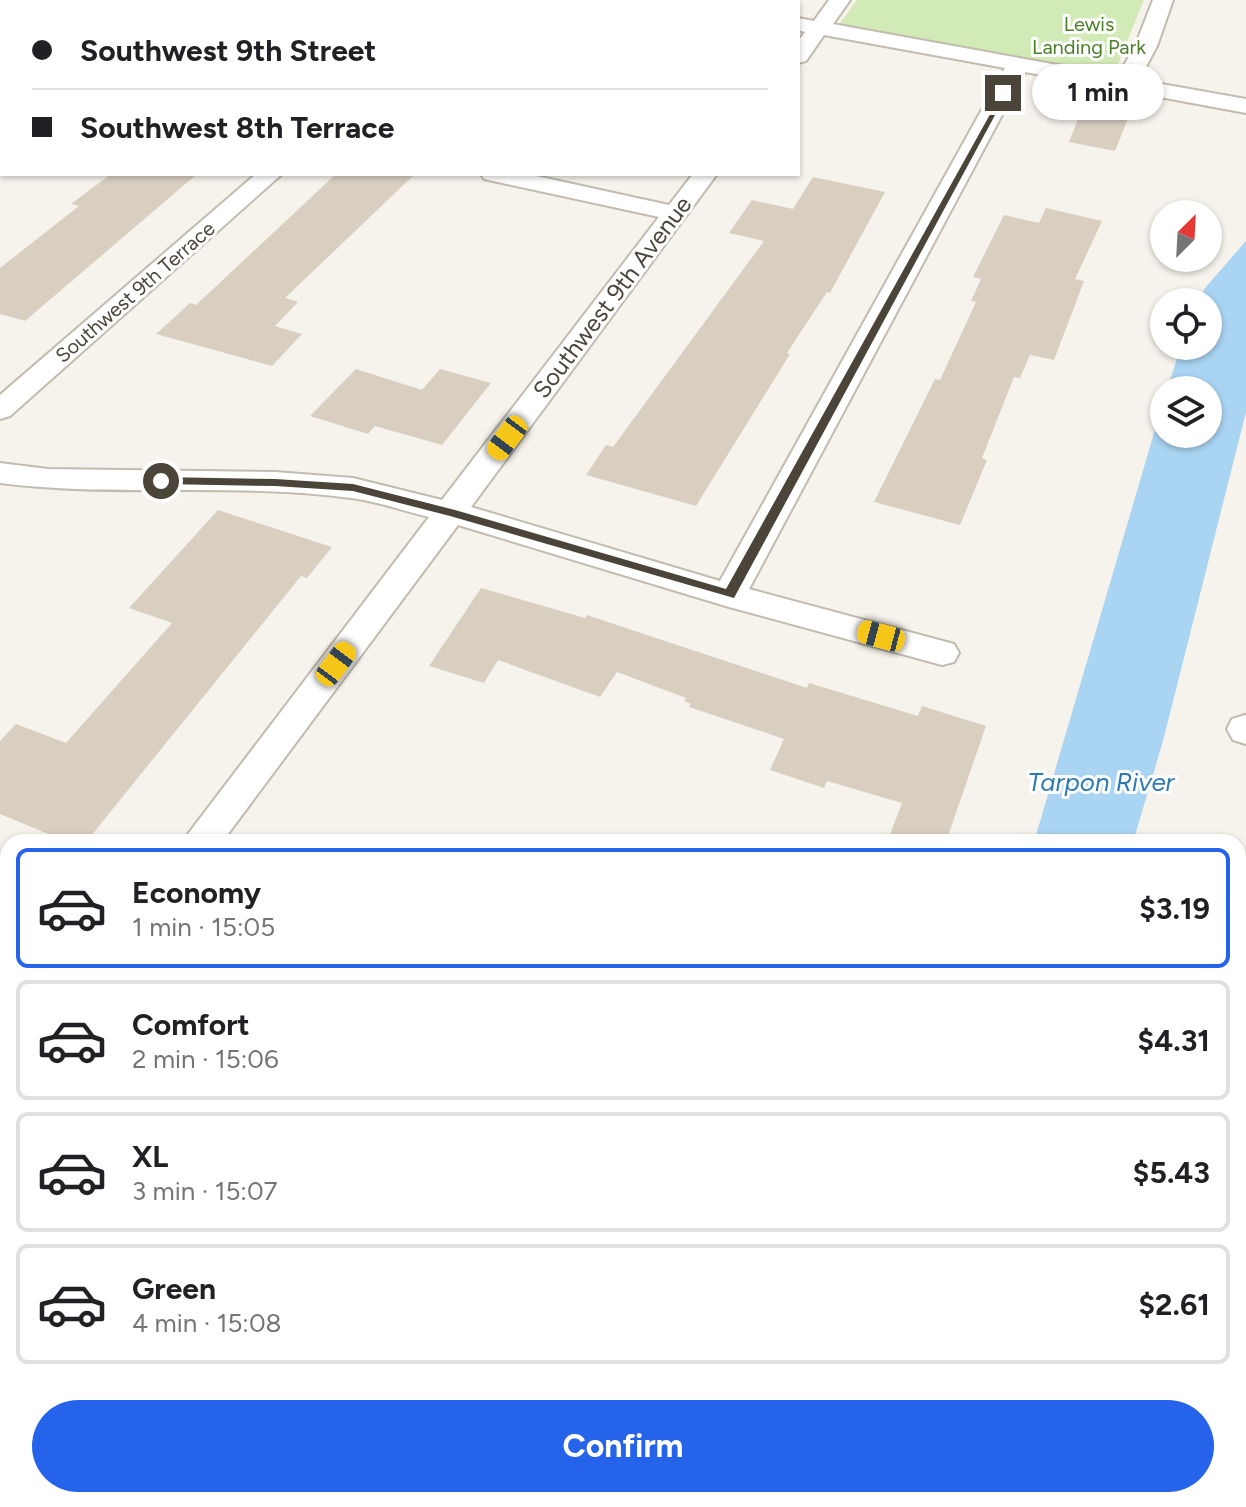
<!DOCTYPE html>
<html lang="en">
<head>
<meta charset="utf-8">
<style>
  :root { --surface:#fff; --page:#f2f2f2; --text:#202124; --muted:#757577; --line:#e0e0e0; --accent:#2563eb }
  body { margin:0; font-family:Figtree,sans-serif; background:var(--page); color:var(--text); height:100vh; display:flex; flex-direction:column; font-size:30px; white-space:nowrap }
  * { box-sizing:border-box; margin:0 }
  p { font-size:26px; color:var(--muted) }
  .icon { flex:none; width:44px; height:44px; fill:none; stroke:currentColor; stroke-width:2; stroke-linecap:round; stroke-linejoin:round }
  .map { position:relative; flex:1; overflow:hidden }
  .panel { position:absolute; left:0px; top:834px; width:1246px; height:674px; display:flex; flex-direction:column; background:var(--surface); border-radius:24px 24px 0 0; box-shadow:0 2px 6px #0004 }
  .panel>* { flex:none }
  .guide { position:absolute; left:0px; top:0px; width:800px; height:176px; box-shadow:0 2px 6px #0004; display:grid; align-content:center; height:176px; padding:0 32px; background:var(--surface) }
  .needle { width:52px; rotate:24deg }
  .fabs { position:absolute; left:1150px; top:200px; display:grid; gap:16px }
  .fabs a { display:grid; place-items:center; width:72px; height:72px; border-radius:50%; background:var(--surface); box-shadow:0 2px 6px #0004; font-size:40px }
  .end { position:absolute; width:36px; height:36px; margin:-18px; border:10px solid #4b4439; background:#fff; box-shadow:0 0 0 4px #fff }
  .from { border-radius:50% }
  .bubble { position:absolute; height:56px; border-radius:28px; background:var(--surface); box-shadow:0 2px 6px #0004; font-size:26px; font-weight:700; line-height:56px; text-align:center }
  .car { position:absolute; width:24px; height:48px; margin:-24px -12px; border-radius:10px; box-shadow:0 0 6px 2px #0007; background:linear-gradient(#f5c518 24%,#345 0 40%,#f5c518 0 76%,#345 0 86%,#f5c518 0) }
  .guide b { display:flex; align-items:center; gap:28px; height:76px; font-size:30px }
  .guide b+b { border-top:2px solid var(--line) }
  .guide i { width:20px; height:20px; background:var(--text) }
  ul { padding:14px 0 0; list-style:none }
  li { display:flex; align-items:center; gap:24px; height:120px; margin:0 16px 12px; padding:0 16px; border:4px solid var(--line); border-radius:12px }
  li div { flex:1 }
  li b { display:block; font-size:30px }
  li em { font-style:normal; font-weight:700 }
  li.on { border-color:var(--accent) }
  li>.icon { width:72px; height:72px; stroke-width:1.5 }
  .primary-button { display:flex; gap:16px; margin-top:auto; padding:16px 32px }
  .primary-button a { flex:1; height:92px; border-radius:48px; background:var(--accent); color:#fff; font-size:32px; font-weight:700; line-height:92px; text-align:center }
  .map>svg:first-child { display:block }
  .green { fill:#d2eab5 }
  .water { fill:#a9d4f2 }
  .building { fill:#d8cfc1 }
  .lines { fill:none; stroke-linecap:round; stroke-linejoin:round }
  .minor-casing { stroke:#c2bbae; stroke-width:4 }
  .minor { fill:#fff; fill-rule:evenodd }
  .route { fill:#4b4439 }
  .labels { text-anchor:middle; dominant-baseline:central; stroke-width:6; stroke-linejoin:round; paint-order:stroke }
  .far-park-label { font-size:20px; fill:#4a7f2a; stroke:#fff }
  .far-street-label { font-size:20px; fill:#4b4439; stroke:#fff }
  .street-label { font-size:24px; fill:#4b4439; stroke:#fff }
  .water-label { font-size:26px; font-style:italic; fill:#2e7ab2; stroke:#fff }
</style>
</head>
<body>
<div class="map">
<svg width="1246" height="1507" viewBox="0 0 1246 1507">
  <rect width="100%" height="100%" fill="#f6f3ec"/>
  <polygon class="green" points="857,0 1144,0 1113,76 838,26"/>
  <g class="water">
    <polygon points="1246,241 1246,412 1163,741 1133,842 1034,842 1164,399 1164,434 1208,434 1208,390 1167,390 1181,346 1208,346 1208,302 1199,302 1205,288"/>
    <polygon points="1023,1500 1126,1500 1129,1507 1026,1507"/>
  </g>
  <g class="building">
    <polygon points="1085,102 1131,111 1115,151 1069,142"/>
    <polygon points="111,174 197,174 25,321 0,314 0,268 79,206 71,204"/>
    <polygon points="336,174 415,174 285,298 298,302 275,326 302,334 272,366 156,334 190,303 196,305"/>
    <polygon points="813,177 885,192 830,293 827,292 787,353 790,354 696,506 586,475 606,445 613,447 764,241 729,233 752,200 793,209"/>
    <polygon points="1046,208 1102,221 1075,279 1084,281 1054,360 1030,355 1020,378 1014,377 982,458 987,460 960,525 874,502 935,379 940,380 976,302 971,301 981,279 973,277 1004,215 1039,223"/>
    <polygon points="356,369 422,390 440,369 491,383 442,445 375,426 368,434 310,416"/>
    <polygon points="218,510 332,547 307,578 301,576 86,842 68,842 0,814 0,741 16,724 66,743 172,623 129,608"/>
    <polygon points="481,588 585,618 587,615 807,688 809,683 918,716 922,706 986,726 946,842 887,842 902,803 827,781 824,788 770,770 784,739 689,707 691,704 684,701 686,698 617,672 600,697 498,660 484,683 429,666"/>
  </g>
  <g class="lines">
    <defs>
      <g id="minor">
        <polygon points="665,0 694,0 695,2 666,2"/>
        <path d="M829,0H850L833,24L1118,76L1135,46L1153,0H1173L1157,46L1139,80L1246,99V113L1025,72L749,589L954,644L959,653L954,662L942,665L729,607L458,525L222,842H182L429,517C403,511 377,501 351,498C235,482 116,498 0,483V463L48,469L275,472L353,478L442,500L659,217L493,181L484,179L481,174H527L669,205L693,174H717L471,507L720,581L1005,68L824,35L806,61L798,63V41L805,32L798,30V18L814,21Z"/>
        <rect x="0" y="57" width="2" height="14"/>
        <polygon points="256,174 282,174 10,416 0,419 0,395"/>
        <polygon points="1245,715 1246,716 1246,744 1233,740 1227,729 1232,719"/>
        <polygon points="8,1073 8,1121 0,1124 0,1076"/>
        <polygon points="1238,1408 1246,1411 1246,1461 1238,1458"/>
      </g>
    </defs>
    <use href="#minor" class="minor-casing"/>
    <use href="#minor" class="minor"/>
  </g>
  <polygon class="route" points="1003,91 1007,93 734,598 450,516 353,491 275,486 161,484 156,481 161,477 275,479 353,484 455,510 726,589"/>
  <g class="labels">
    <g class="far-park-label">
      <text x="1089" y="24">Lewis<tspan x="1089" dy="23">Landing Park</tspan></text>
    </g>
    <g class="far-street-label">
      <text transform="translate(135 292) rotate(-41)">Southwest 9th Terrace</text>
    </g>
    <g class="street-label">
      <text transform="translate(612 297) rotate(-53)">Southwest 9th Avenue</text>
    </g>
    <g class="water-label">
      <text x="1101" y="782">Tarpon River</text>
    </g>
  </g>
</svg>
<div class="fabs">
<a><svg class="needle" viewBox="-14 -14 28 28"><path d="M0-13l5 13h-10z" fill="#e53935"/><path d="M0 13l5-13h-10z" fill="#757577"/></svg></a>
<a><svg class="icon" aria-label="locate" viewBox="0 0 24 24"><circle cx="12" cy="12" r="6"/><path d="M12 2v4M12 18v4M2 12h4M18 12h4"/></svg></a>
<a><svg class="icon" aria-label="layers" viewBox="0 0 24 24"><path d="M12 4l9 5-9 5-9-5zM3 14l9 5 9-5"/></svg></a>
</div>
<i class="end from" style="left:161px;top:481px"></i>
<i class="end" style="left:1003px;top:93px"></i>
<div class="bubble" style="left:1032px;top:64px;width:132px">1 min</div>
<i class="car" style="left:507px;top:438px;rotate:217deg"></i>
<i class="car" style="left:881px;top:636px;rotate:285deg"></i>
<i class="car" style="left:336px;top:664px;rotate:37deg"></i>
<div class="guide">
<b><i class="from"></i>Southwest 9th Street</b>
<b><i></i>Southwest 8th Terrace</b>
</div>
<section class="panel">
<ul>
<li class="on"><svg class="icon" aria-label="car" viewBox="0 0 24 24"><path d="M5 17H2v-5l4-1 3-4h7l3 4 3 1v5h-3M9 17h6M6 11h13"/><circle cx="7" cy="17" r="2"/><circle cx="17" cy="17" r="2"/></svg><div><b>Economy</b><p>1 min · 15:05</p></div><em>$3.19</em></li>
<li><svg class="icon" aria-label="car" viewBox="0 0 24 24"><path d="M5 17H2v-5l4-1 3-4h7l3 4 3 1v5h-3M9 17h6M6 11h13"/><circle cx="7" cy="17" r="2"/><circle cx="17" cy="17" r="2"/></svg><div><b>Comfort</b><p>2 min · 15:06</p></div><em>$4.31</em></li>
<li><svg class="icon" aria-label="car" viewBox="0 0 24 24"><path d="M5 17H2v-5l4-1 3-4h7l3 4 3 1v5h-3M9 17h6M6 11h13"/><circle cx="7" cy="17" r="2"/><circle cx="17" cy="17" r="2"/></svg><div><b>XL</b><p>3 min · 15:07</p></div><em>$5.43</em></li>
<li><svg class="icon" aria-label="car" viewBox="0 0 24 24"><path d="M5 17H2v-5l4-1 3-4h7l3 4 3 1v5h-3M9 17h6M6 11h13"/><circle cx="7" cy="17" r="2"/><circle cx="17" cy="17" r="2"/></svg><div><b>Green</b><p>4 min · 15:08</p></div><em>$2.61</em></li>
</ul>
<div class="primary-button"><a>Confirm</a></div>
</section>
</div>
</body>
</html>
